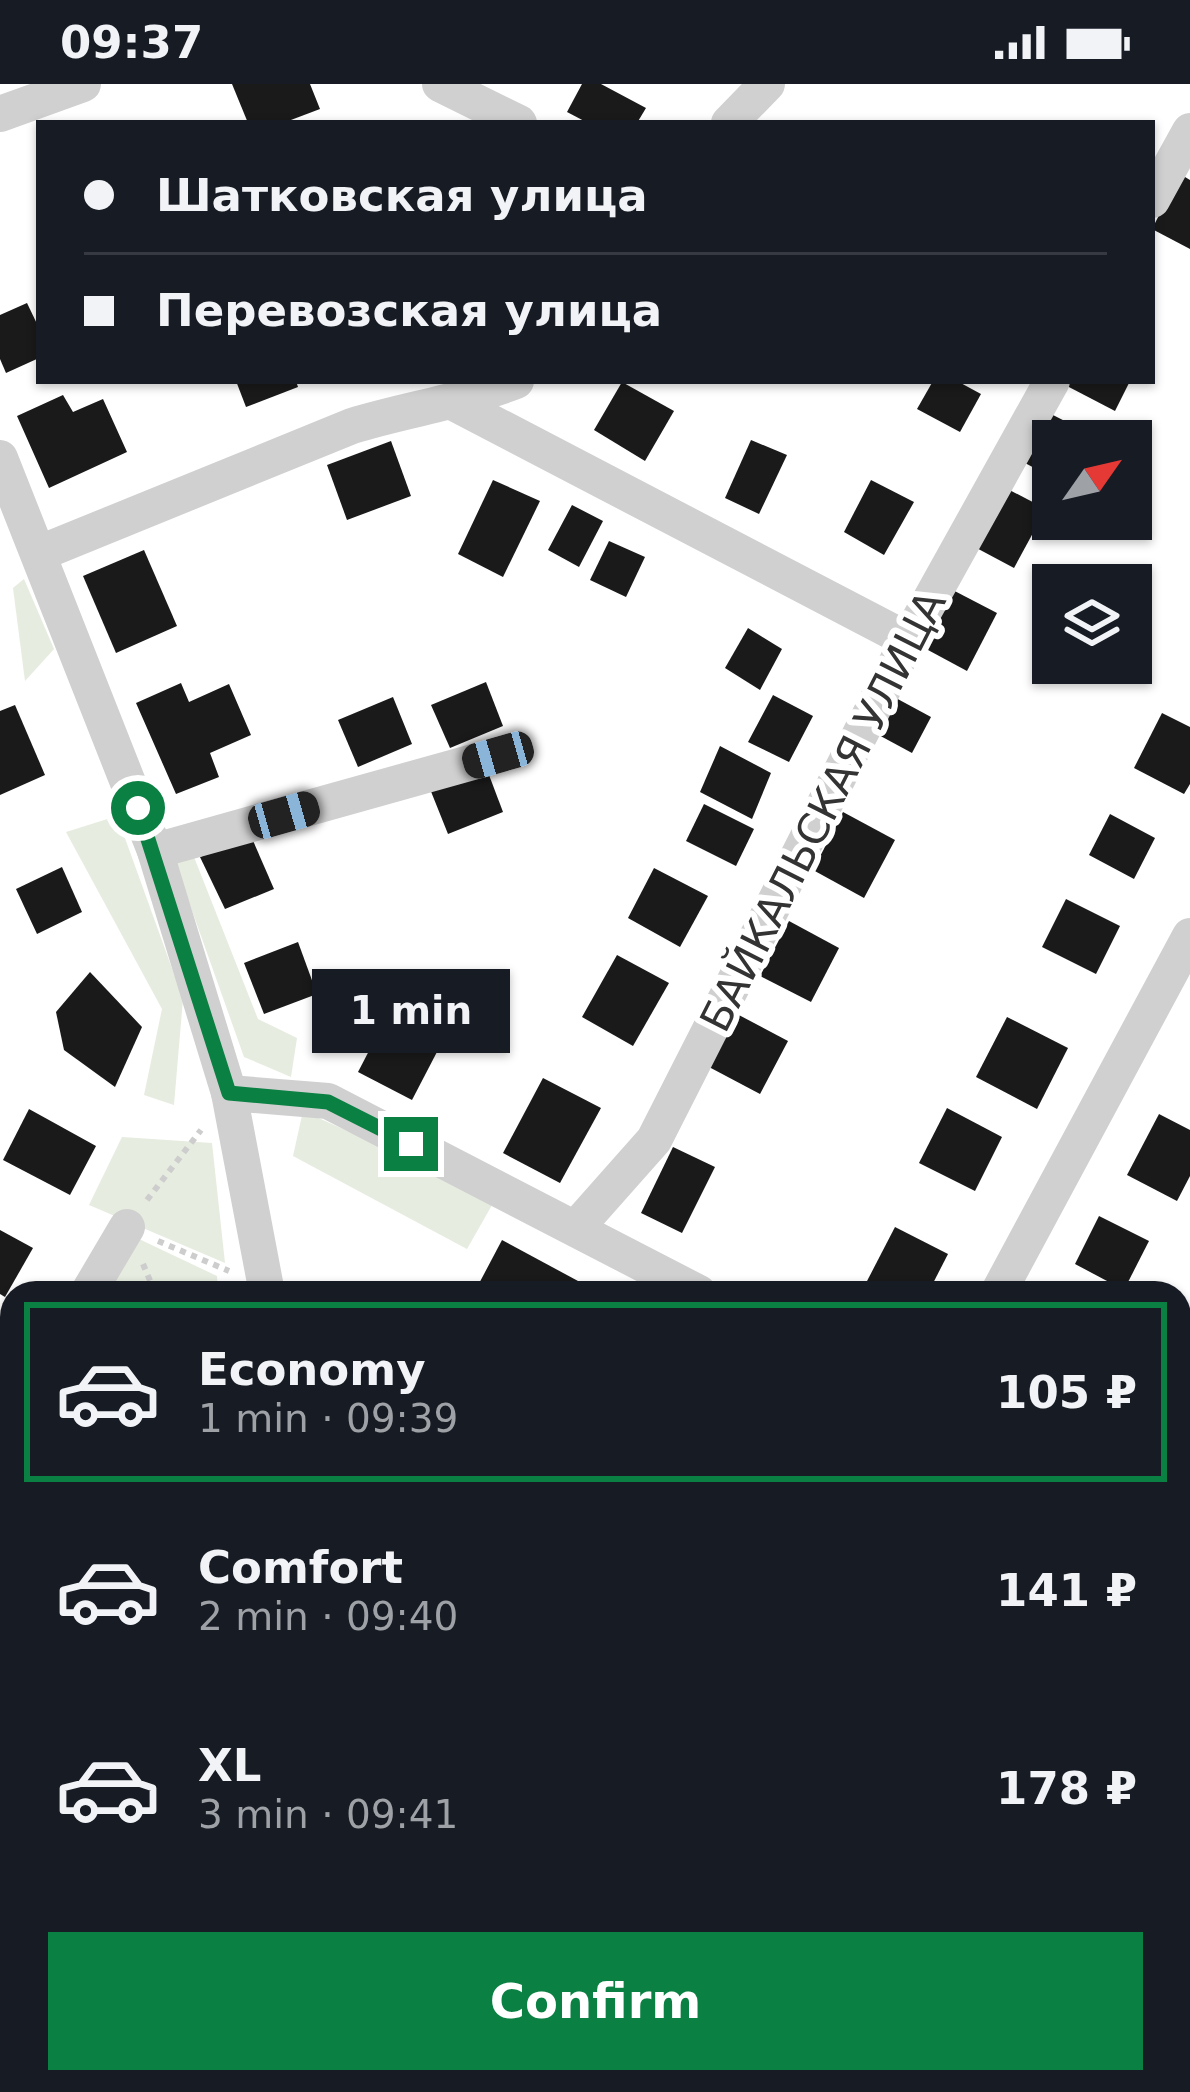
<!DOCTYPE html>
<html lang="en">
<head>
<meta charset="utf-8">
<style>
  :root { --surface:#171b24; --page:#242831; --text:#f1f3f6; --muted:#9ea1a6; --line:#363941; --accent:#0b8043 }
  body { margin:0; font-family:"DejaVu Sans",sans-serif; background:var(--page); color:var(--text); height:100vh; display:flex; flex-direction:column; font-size:45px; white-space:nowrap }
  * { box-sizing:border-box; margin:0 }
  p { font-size:39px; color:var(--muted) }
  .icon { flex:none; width:66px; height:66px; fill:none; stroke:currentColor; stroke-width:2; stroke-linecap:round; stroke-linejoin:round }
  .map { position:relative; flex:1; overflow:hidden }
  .panel { position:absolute; left:0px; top:1197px; width:1191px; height:813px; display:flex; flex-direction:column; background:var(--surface); border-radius:36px 36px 0 0; box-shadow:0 3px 9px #0004 }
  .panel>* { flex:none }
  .top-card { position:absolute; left:36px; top:36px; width:1119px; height:264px; border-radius:0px; box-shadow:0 3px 9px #0004; display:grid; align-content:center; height:264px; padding:0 48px; background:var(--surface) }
  .needle { width:78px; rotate:56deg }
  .buttons { position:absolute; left:1032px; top:336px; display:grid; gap:24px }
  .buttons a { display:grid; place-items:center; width:120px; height:120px; border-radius:0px; background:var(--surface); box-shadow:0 3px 9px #0004; font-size:60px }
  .end { position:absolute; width:54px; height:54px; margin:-27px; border:15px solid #0b8043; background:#fff; box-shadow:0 0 0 6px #fff }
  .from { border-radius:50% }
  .bubble { position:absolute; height:84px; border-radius:0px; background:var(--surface); box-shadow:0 3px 9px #0004; font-size:39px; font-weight:700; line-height:84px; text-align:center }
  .car { position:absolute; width:36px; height:72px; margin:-36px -18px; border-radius:15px; box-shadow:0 0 9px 3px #0007; background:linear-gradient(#222 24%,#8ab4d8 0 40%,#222 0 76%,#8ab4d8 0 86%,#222 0) }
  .top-card b { display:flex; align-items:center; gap:42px; height:114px; font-size:45px }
  .top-card b+b { border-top:3px solid var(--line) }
  .top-card i { width:30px; height:30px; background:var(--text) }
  ul { padding:21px 0 0; list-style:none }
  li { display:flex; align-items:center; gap:36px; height:180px; margin:0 24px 18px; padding:0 24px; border:6px solid transparent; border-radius:0px }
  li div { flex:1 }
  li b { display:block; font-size:45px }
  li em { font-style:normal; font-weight:700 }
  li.selected { border-color:var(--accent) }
  li>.icon { width:108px; height:108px; stroke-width:1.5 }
  .primary-button { display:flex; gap:24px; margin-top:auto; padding:24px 48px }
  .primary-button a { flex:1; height:138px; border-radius:0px; background:var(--accent); color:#fff; font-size:48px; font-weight:700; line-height:138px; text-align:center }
  .status { display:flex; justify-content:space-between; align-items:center; height:84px; padding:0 60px; background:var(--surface); direction:ltr }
  .status svg { height:33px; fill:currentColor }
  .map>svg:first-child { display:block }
  .green { fill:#e6ecdf }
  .building { fill:#1a1a1a }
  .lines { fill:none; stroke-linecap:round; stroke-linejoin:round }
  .path { stroke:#cdcdcd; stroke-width:6; stroke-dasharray:6 6; stroke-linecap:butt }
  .minor { stroke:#d0d0d0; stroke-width:36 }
  .major { stroke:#ababab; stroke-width:45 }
  .route { stroke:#0b8043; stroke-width:15 }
  .labels { text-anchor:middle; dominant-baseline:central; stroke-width:12; stroke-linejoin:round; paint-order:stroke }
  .street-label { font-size:42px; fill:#333; stroke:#fff }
</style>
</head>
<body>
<div class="status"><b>09:37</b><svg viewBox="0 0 49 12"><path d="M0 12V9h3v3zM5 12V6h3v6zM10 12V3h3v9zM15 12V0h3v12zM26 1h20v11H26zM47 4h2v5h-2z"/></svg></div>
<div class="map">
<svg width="1190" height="2008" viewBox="0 0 1190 2008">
  <rect width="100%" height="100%" fill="#fff"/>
  <g class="green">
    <polygon points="24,495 54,565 25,597 13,504"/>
    <polygon points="117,732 183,915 174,1021 144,1011 162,925 66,748"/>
    <polygon points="192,768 258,935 297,954 291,993 244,973 173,773"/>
    <polygon points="303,1027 496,1114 467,1165 293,1072"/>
    <polygon points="122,1053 212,1059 225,1179 89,1121"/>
    <polygon points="139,1155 217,1192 218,1209 105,1209"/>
  </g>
  <g class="building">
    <polygon points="232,0 310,0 320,25 283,39 248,39"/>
    <polygon points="582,0 601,0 646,24 637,39 588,39 567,28"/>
    <polygon points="1180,90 1190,96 1190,165 1152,145"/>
    <polygon points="27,219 39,244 39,274 6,289 0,275 0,231"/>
    <polygon points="236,297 296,297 298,303 246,323"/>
    <polygon points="933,297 957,297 981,310 960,348 917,325"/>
    <polygon points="1070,297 1130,297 1115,327 1067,302"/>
    <polygon points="622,298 674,327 645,377 594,346"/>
    <polygon points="63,311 73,328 103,315 127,368 49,404 17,332"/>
    <polygon points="1051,330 1104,357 1053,357 1053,394 1025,379"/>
    <polygon points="751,356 787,371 759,430 725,414"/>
    <polygon points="391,357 411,412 347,436 327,381"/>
    <polygon points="493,396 540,417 503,493 458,470"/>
    <polygon points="871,396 914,418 884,471 844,448"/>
    <polygon points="1000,401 1046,425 1014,484 969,460"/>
    <polygon points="572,421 603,437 579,483 548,466"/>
    <polygon points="609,457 645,473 626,513 590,496"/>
    <polygon points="144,466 177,542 116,569 83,492"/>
    <polygon points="945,502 997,529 967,587 915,559"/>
    <polygon points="748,544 782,565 760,606 725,584"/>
    <polygon points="486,598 503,642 450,664 431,621"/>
    <polygon points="181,599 189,618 229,600 251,651 210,669 219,693 176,710 136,619"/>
    <polygon points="773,611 813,632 789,678 748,658"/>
    <polygon points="393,613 412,660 358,683 338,636"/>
    <polygon points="894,613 931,633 912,669 875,649"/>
    <polygon points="15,621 45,691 0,711 0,627"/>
    <polygon points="1162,629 1190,643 1190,700 1184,710 1134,684"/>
    <polygon points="720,662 771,689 752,735 700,708"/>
    <polygon points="486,683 503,728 448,750 430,705"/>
    <polygon points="704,720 754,745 736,782 686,757"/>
    <polygon points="843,728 895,756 864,814 813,786"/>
    <polygon points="1110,730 1155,754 1134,795 1089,771"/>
    <polygon points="251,752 274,805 225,825 200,773"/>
    <polygon points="62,783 82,828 37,850 16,805"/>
    <polygon points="654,784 708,812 680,863 628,834"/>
    <polygon points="1066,815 1120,842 1096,890 1042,863"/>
    <polygon points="789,837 839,864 811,918 760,892"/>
    <polygon points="298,858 317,910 264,930 244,879"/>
    <polygon points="617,871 669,899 633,962 582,933"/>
    <polygon points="90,888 142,943 115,1003 64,966 56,928"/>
    <polygon points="737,930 788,957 760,1010 709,983"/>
    <polygon points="1007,933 1068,964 1037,1025 976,993"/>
    <polygon points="384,938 438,966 412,1016 358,988"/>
    <polygon points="543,994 601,1024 560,1099 503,1069"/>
    <polygon points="947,1024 1002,1053 975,1107 919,1079"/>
    <polygon points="29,1025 96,1062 70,1111 3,1076"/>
    <polygon points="1159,1030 1190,1046 1190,1092 1177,1117 1127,1091"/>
    <polygon points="673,1063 715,1083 682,1149 641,1129"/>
    <polygon points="1099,1132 1149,1157 1124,1206 1075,1180"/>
    <polygon points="895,1143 948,1170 928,1209 886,1209 866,1199"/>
    <polygon points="0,1146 33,1164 5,1213 0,1210"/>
    <polygon points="502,1156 591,1204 589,1209 474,1209"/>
    <polygon points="1179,1362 1190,1368 1190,1436 1179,1430"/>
    <polygon points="0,1864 12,1870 12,1938 0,1931"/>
    <polygon points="113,1998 173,1998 168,2008 107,2008"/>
    <polygon points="668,1998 743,1998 738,2008 672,2008 665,2004"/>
    <polygon points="787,1998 825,1998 844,2008 781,2008"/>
  </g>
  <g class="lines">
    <g class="path">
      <polyline points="147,1116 201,1046"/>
      <polyline points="158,1157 229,1187"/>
      <polyline points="143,1180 151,1199"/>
      <polyline points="1179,1915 1190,1921"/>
      <polyline points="1015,1998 1029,2008"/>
    </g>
    <g class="minor">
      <polyline points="440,0 519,39"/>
      <polyline points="0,30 83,0"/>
      <polyline points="729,39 767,0"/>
      <polyline points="1152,116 1190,47"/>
      <polyline points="456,320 908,556"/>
      <polyline points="0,374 155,767 229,1009 267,1209"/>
      <path d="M40,469L352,342C407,325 462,318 516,297"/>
      <polyline points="155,767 498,671"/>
      <polyline points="229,1009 328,1017 699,1209"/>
      <polyline points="576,1144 654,1056 908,556 1052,297"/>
      <polyline points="88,1209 127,1143"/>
      <polyline points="998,1209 1190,852"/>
      <polyline points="0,1356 12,1336"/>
      <polyline points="1179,1469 1190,1475"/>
      <polyline points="1179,1544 1190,1522"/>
      <polyline points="42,2008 47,1998"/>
      <polyline points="449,2008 455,1998"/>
      <polyline points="934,2008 940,1998"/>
    </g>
    <g class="major">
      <polyline points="0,1450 12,1455"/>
      <polyline points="1148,1998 1166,2008"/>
    </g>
  </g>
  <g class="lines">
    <polyline class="route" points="138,724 229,1009 328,1018 411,1060"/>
  </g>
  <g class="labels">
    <g class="street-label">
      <text transform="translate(823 727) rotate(-63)">БАЙКАЛЬСКАЯ УЛИЦА</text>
    </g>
  </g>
</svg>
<div class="buttons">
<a><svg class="needle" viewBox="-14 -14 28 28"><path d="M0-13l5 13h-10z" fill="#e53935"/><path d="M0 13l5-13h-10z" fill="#9ea1a6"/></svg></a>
<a><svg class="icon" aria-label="layers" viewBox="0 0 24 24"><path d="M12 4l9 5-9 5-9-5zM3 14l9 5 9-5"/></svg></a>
</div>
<i class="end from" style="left:138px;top:724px"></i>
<i class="end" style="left:411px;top:1060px"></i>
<div class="bubble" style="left:312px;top:885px;width:198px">1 min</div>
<i class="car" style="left:498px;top:671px;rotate:254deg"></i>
<i class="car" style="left:284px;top:731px;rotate:74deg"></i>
<div class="top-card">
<b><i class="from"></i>Шатковская улица</b>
<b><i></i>Перевозская улица</b>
</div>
<section class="panel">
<ul>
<li class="selected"><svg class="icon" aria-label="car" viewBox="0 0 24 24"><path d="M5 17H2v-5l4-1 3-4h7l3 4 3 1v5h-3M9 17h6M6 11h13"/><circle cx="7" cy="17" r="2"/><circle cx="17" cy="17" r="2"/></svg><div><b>Economy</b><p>1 min · 09:39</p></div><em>105 ₽</em></li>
<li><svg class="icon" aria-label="car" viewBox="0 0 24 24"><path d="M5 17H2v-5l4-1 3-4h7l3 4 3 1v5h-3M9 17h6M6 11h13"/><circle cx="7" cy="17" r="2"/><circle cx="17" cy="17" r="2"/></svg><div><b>Comfort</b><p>2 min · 09:40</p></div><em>141 ₽</em></li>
<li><svg class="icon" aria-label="car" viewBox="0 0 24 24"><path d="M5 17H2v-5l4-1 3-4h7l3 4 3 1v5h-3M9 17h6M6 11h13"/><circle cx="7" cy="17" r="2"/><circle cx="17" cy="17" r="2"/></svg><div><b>XL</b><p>3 min · 09:41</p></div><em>178 ₽</em></li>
</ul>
<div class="primary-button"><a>Confirm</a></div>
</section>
</div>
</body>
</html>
